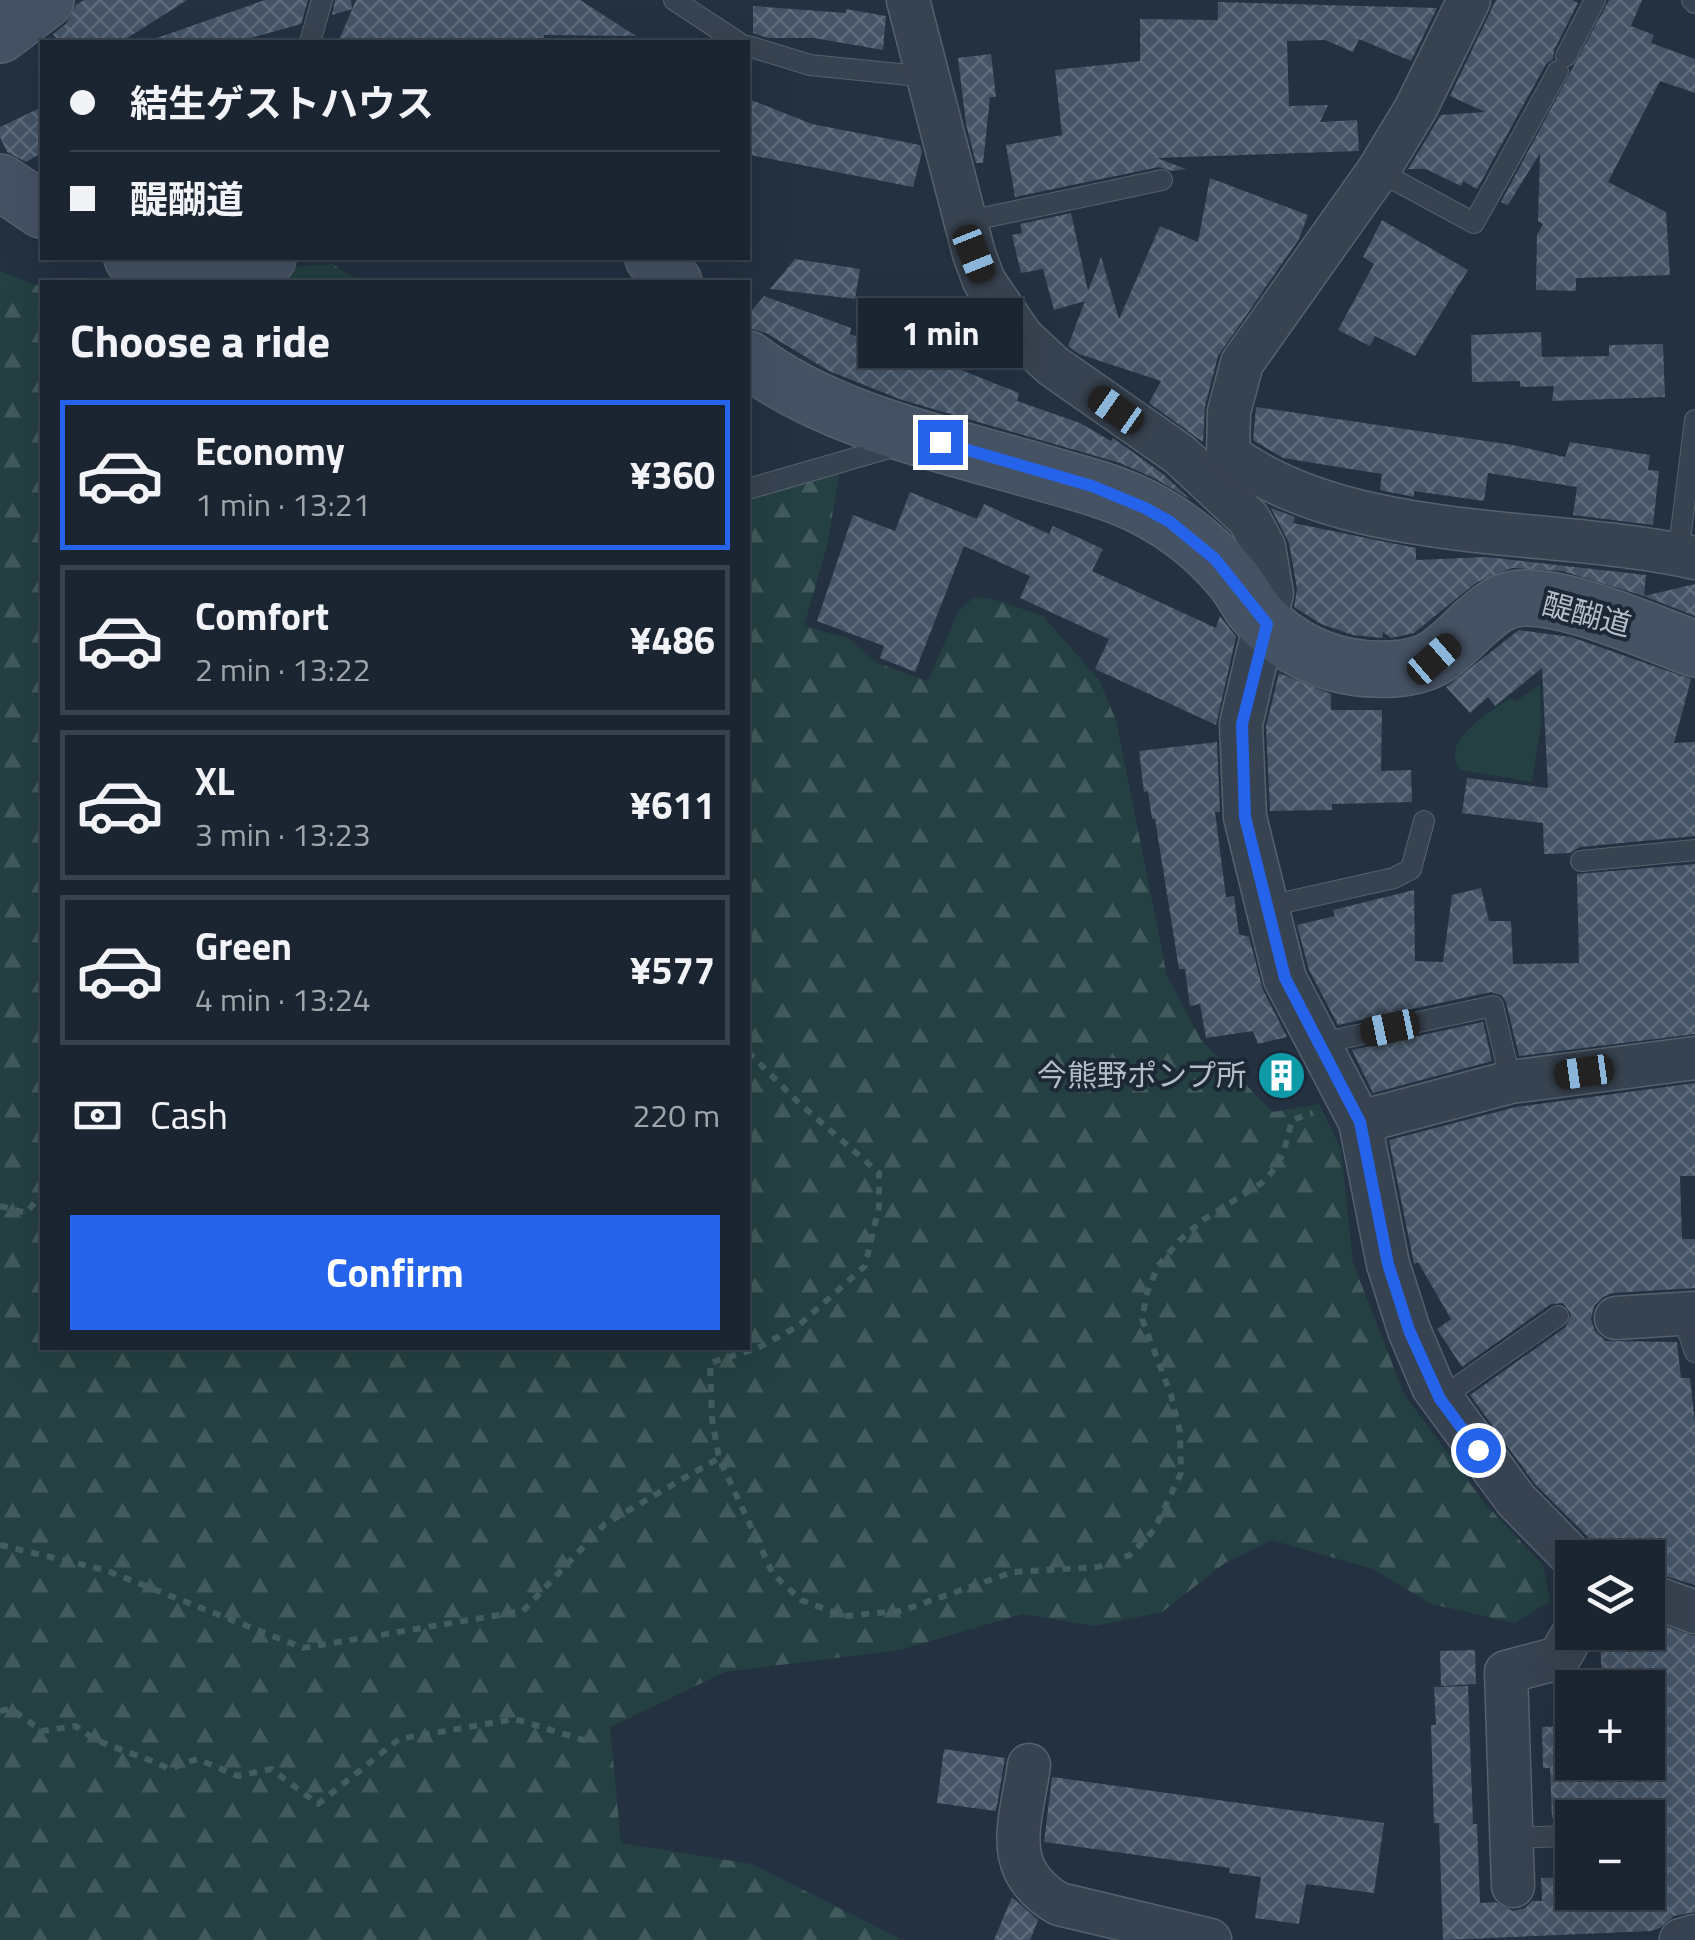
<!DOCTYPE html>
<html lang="en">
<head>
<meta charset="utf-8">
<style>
  :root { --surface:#1a2531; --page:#27313d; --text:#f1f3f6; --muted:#9fa5ab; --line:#38424d; --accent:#2563eb }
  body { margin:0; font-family:"Titillium Web","Noto Sans JP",sans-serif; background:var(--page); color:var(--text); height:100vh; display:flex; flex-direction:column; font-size:38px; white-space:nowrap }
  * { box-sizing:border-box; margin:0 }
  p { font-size:32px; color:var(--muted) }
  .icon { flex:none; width:55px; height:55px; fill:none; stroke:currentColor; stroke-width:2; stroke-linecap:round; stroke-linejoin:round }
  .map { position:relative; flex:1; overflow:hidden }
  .side { position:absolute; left:40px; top:280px; width:710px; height:1070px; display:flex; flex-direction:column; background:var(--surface); border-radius:0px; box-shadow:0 10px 40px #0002,0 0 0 2px var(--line) }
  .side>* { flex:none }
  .banner { position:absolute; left:40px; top:40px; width:710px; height:220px; border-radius:0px; box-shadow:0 10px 40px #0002,0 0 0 2px var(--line); display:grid; align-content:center; height:220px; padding:0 30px; background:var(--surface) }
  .controls { position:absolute; left:1555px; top:1540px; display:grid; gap:20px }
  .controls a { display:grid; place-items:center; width:110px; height:110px; border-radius:0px; background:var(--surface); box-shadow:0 10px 40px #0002,0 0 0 2px var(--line); font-size:50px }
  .end { position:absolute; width:45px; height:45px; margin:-22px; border:12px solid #2563eb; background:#fff; box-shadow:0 0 0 5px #fff }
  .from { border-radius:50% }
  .bubble { position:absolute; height:70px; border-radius:0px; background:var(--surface); box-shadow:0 10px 40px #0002,0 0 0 2px var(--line); font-size:32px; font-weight:700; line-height:70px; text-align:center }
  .car { position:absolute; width:30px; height:60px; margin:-30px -15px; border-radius:12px; box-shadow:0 0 8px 2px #0007; background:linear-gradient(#222 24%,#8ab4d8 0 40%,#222 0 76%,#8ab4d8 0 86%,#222 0) }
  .banner b { display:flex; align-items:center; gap:35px; height:95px; font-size:38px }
  .banner b+b { border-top:2px solid var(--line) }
  .banner i { width:25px; height:25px; background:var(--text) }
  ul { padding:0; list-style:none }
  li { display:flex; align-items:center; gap:30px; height:150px; margin:0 20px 15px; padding:0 10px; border:5px solid var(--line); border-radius:0px }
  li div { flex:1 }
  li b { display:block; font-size:38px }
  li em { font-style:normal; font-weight:700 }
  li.on { border-color:var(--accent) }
  li>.icon { width:90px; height:90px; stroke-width:1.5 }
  h2 { padding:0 30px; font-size:45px; line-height:120px }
  .pay { display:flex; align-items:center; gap:25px; height:110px; padding:0 30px; font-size:38px }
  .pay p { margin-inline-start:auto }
  .primary-button { display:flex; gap:20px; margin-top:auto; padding:20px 30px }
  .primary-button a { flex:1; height:115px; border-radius:0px; background:var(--accent); color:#fff; font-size:40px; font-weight:700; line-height:115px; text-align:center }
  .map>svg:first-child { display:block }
  .grass { fill:#254042 }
  .forest { fill:url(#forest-firs) }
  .building { fill:url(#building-cross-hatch) }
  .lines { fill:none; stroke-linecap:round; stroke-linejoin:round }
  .lane-casing { stroke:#55616e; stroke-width:22 }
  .street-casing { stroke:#55616e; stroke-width:45 }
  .secondary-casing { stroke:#55616e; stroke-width:58 }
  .path { stroke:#435d5f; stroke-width:6; stroke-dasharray:8 8; stroke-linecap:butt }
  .lane { stroke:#384351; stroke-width:20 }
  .street { stroke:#384351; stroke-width:42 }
  .secondary { stroke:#455264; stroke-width:55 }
  .route { stroke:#2563eb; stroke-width:12 }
  .labels { text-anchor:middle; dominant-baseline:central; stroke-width:8; stroke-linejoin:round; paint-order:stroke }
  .street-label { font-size:30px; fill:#b4becb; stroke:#1c2836 }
  .poi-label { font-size:30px; fill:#b4becb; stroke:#1c2836; text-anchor:end }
</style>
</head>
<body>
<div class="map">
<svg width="1695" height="1940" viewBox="0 0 1695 1940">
  <defs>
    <pattern id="forest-firs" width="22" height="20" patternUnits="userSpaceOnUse" patternTransform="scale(2.5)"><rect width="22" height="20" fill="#254042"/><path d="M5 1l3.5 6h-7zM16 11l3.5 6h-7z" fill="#425a5c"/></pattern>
    <pattern id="building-cross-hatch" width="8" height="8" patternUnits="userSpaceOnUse" patternTransform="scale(2.5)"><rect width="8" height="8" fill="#445466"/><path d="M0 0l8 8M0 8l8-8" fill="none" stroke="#5d6b7b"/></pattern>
  </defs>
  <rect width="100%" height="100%" fill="#233141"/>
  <path class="grass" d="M1540,684L1541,724L1532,782L1460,770C1438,741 1490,712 1510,698L1515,702Z"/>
  <g class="forest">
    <polygon points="333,264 360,282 242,282 293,267"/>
    <polygon points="0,271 42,287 42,1348 748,1348 748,499 751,494 840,471 827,546 804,626 848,638 877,663 928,681 958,612 974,597 993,599 1043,616 1099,680 1116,720 1167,976 1201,1040 1273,1112 1319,1104 1341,1149 1353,1263 1404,1394 1486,1505 1543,1565 1550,1601 1515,1623 1431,1604 1373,1569 1271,1540 1225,1563 1162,1612 1095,1626 1023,1614 900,1650 725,1672 610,1727 621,1843 752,1864 902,1940 0,1940"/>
  </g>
  <g class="building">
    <polygon points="84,0 187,0 121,42 59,42 53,34 66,24 76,5"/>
    <polygon points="265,0 308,0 301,24 236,42 158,42 157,38"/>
    <polygon points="335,0 351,0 352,9 332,15"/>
    <polygon points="356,0 580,0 636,36 544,35 542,42 338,42"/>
    <polygon points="1496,0 1572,0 1578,3 1554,50 1553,59 1546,64 1477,189 1463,181 1461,186 1426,169 1408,169 1441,115 1485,112 1450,96"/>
    <polygon points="1609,0 1642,0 1631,26 1654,35 1651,43 1695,59 1695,93 1660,81 1608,182 1666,212 1670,275 1576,278 1576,291 1536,290 1537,235 1543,224 1538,221 1540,153 1508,205 1501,202"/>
    <polygon points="1218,2 1437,8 1411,61 1359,39 1353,52 1325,40 1287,41 1289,106 1328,105 1320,122 1357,120 1359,151 1157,158 1186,169 1172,171 1159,167 1015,197 1006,145 1062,135 1055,70 1140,61 1140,19 1218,20"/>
    <polygon points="753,6 846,13 846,9 886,16 883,50 814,38 768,38 753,33"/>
    <polygon points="991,54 996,97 990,97 983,163 976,163 966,124 958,58"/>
    <polygon points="751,100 812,124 920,145 922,152 913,187 750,155"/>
    <polygon points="42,107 42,153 26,162 7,152 0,137 0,127"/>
    <polygon points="1210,178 1308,215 1299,239 1218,356 1205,406 1203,442 1149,403 1161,381 1079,354 1068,346 1085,301 1054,310 1043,269 1021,273 1012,235 1022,233 1020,224 1071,213 1088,291 1101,257 1119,319 1160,226 1198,242"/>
    <polygon points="1382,220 1468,270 1415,356 1375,336 1370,346 1338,330 1374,264 1363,257"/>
    <polygon points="795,259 860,269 855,299 770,289"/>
    <polygon points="764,296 851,328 850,334 915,358 915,352 1019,393 1017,401 1080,423 1111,441 1113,438 1163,474 1191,500 1156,479 1120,463 902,400 829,371 766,333 748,328 748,315"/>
    <polygon points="1541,332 1542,357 1609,356 1609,345 1663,344 1665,397 1552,401 1554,386 1520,387 1520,381 1472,382 1471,335"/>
    <polygon points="1256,407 1513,445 1565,457 1570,442 1650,455 1648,470 1659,471 1653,525 1573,515 1577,487 1488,473 1484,501 1414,491 1414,497 1380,490 1382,474 1283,458 1253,440"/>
    <polygon points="910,492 977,519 984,504 1049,534 1053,526 1103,549 1092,571 1216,628 1220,616 1236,637 1216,725 1095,669 1109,639 1020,598 1030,576 964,546 915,672 880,658 884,646 817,621 853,515 895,531"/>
    <polygon points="1271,508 1295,517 1293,523 1416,548 1416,560 1487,557 1646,575 1644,596 1562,571 1512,568 1477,582 1414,633 1391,638 1383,632 1382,638 1353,635 1321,624 1294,607 1297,589 1289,543"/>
    <polygon points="1695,584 1695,616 1644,596"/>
    <polygon points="1519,630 1571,637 1691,679 1674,743 1695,742 1695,836 1580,847 1570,853 1544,854 1543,823 1462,813 1467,778 1548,788 1542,668 1495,706 1488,697 1470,713 1446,687"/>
    <polygon points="1279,673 1331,694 1331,710 1382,710 1381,771 1411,770 1412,802 1332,804 1332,810 1270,811 1266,726"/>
    <polygon points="1217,742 1220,812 1215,812 1226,897 1234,896 1239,934 1249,937 1263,990 1287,1037 1258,1044 1253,1031 1206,1038 1200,1004 1190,1006 1185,969 1179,969 1155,819 1152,819 1148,791 1144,792 1139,751"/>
    <polygon points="1695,864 1695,1034 1519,1056 1506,1002 1502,996 1491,992 1338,1025 1309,970 1297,925 1335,916 1333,910 1414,890 1415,961 1443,962 1452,895 1481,888 1489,921 1511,921 1513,964 1579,963 1577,874"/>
    <polygon points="1483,1022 1492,1061 1373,1093 1352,1050"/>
    <polygon points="1695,1083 1695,1176 1680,1176 1682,1239 1695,1239 1695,1288 1613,1293 1603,1297 1594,1306 1591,1319 1595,1331 1606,1341 1677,1342 1681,1378 1690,1378 1695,1422 1695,1585 1648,1571 1648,1558 1597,1558 1591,1540 1535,1484 1470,1395 1566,1327 1571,1314 1563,1303 1551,1304 1462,1367 1437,1329 1451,1319 1418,1262 1414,1264 1389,1140 1516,1107"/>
    <polygon points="1648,1621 1695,1636 1695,1912 1674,1916 1660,1928 1651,1931 1443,1940 1439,1823 1434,1823 1431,1725 1436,1725 1434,1687 1468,1686 1473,1824 1477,1824 1480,1903 1495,1902 1513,1911 1525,1908 1532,1901 1542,1901 1541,1878 1572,1877 1572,1892 1581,1892 1581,1896 1648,1894 1648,1818 1552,1818 1550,1768 1543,1768 1542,1727 1572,1726 1572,1762 1648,1762 1648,1749 1666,1748 1663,1688 1602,1688 1600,1632 1648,1632"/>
    <polygon points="1475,1650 1476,1684 1441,1686 1440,1651"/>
    <polygon points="944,1749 1005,1758 996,1811 937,1803"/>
    <polygon points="1052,1777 1384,1823 1374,1893 1306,1884 1299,1924 1255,1918 1261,1877 1229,1873 1230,1868 1044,1842"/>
    <polygon points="1012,1897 1038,1920 1030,1940 994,1940"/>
  </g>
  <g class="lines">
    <defs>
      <g id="lane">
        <polyline points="674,0 738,42"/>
        <polyline points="1692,0 1695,3"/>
        <polyline points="310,42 322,0"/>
        <polyline points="748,46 810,65 929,77"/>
        <polyline points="1566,56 1595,0"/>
        <polyline points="1378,171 1474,223 1558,71"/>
        <polyline points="964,222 1162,180"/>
        <polyline points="748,489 886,449 895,442"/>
        <polyline points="1678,555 1695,420"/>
        <polyline points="1581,861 1695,850"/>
        <polyline points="1269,906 1394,878 1411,869 1424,821"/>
        <polyline points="1321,1043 1493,1006 1511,1082"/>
        <polyline points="1682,1314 1695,1352"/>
        <polyline points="1440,1399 1558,1316"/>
        <polyline points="1511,1838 1567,1836"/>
      </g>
      <g id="street">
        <polyline points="908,0 974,254 984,281 1022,337 1053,366 1179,454 1249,519 1264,547 1272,593 1241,724 1245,817 1285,979 1360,1122 1388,1264 1409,1330 1433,1387 1516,1500 1573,1558"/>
        <path d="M1469,0L1416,108L1378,171L1242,363L1229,412L1228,454C1350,545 1551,526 1695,558"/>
        <polyline points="1360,1122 1511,1082 1695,1058"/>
        <polyline points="1616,1318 1695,1313"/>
        <polyline points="1648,1595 1695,1612"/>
        <path d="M1029,1765C1021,1823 999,1869 1059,1904L1210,1940"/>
        <polyline points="1513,1886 1506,1672 1559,1658 1574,1632"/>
        <polyline points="1681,1940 1695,1936"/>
      </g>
      <g id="secondary">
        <polyline points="0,35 46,0"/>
        <polyline points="0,182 42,210"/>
        <path d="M132,258C172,280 226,274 268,258"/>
        <polyline points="653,258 674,282"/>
        <path d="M748,359C829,422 952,446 1050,475C1082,484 1113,492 1143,507C1176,524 1207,548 1231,577C1239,586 1245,598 1252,608C1275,638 1310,659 1347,666C1373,671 1413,672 1436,657C1450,648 1463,634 1476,622C1488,612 1498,602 1514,599C1559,591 1651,633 1695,649"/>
      </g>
    </defs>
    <use href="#lane" class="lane-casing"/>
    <use href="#street" class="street-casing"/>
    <use href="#secondary" class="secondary-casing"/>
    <g class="path">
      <polyline points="748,1052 798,1102 879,1173 879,1207 865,1266 798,1326 758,1348 710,1363 712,1418 719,1458 773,1574 801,1600 844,1616 901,1611 1013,1572 1098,1567 1130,1555 1154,1530 1181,1473 1180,1432 1171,1395 1142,1319 1147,1293 1158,1266 1179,1241 1203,1220 1262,1183 1272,1172 1283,1154 1292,1120 1313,1113"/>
      <polyline points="0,1206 26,1213 42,1194"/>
      <polyline points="0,1545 105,1570 303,1648 523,1611 605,1524 719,1458"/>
      <path d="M0,1711L11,1709L42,1731L76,1726C101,1748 140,1753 169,1769L197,1759L238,1776L271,1769L318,1804L399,1739L515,1719L590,1742"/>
    </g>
    <use href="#lane" class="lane"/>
    <use href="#street" class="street"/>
    <use href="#secondary" class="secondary"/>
  </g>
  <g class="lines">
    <polyline class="route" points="940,442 1092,486 1145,508 1170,522 1215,559 1267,624 1242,724 1245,817 1285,978 1360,1122 1388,1264 1409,1330 1440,1399 1478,1450"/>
  </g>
  <defs>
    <symbol id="building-disc" viewBox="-11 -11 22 22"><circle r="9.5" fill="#0f9aa8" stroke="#1c2836"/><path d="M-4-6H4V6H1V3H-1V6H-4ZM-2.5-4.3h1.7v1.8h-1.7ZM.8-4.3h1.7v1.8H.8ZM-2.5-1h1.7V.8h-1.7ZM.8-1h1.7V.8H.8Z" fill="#fff"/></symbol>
  </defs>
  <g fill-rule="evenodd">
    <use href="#building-disc" x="1254" y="1048" width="55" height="55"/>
  </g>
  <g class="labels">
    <g class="street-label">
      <text transform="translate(1587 614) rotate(15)">醍醐道</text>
    </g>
    <g class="poi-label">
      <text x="1246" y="1075">今熊野ポンプ所</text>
    </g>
  </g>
</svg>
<div class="controls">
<a><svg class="icon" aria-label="layers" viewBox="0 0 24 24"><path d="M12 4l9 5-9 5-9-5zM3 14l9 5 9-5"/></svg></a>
<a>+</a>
<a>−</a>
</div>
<i class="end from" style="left:1478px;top:1450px"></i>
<i class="end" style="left:940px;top:442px"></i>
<div class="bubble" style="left:858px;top:298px;width:165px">1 min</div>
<i class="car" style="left:974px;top:254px;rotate:158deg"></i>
<i class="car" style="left:1116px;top:410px;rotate:305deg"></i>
<i class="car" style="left:1434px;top:659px;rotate:49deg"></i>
<i class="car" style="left:1390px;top:1028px;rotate:258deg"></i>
<i class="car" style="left:1584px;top:1072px;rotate:262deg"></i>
<div class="banner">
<b><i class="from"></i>結生ゲストハウス</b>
<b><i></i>醍醐道</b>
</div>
<section class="side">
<h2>Choose a ride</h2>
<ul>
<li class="on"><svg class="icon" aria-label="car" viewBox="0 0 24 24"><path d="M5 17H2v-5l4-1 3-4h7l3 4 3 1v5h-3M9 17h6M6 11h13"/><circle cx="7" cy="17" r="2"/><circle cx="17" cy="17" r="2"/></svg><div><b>Economy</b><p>1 min · 13:21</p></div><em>¥360</em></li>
<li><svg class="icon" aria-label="car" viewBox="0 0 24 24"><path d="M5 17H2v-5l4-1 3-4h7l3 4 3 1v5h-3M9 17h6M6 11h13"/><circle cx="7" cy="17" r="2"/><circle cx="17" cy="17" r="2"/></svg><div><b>Comfort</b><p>2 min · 13:22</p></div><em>¥486</em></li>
<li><svg class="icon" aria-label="car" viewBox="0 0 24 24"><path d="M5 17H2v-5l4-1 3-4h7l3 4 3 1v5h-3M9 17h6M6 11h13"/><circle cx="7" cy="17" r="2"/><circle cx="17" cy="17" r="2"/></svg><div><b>XL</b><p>3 min · 13:23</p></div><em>¥611</em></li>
<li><svg class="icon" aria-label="car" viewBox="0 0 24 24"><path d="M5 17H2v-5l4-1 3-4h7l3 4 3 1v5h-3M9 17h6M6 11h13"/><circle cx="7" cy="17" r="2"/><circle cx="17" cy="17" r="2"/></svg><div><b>Green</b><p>4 min · 13:24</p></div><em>¥577</em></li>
</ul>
<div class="pay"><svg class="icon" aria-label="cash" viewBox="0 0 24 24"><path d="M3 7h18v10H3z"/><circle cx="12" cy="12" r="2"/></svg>Cash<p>220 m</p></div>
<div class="primary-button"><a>Confirm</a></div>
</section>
</div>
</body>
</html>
